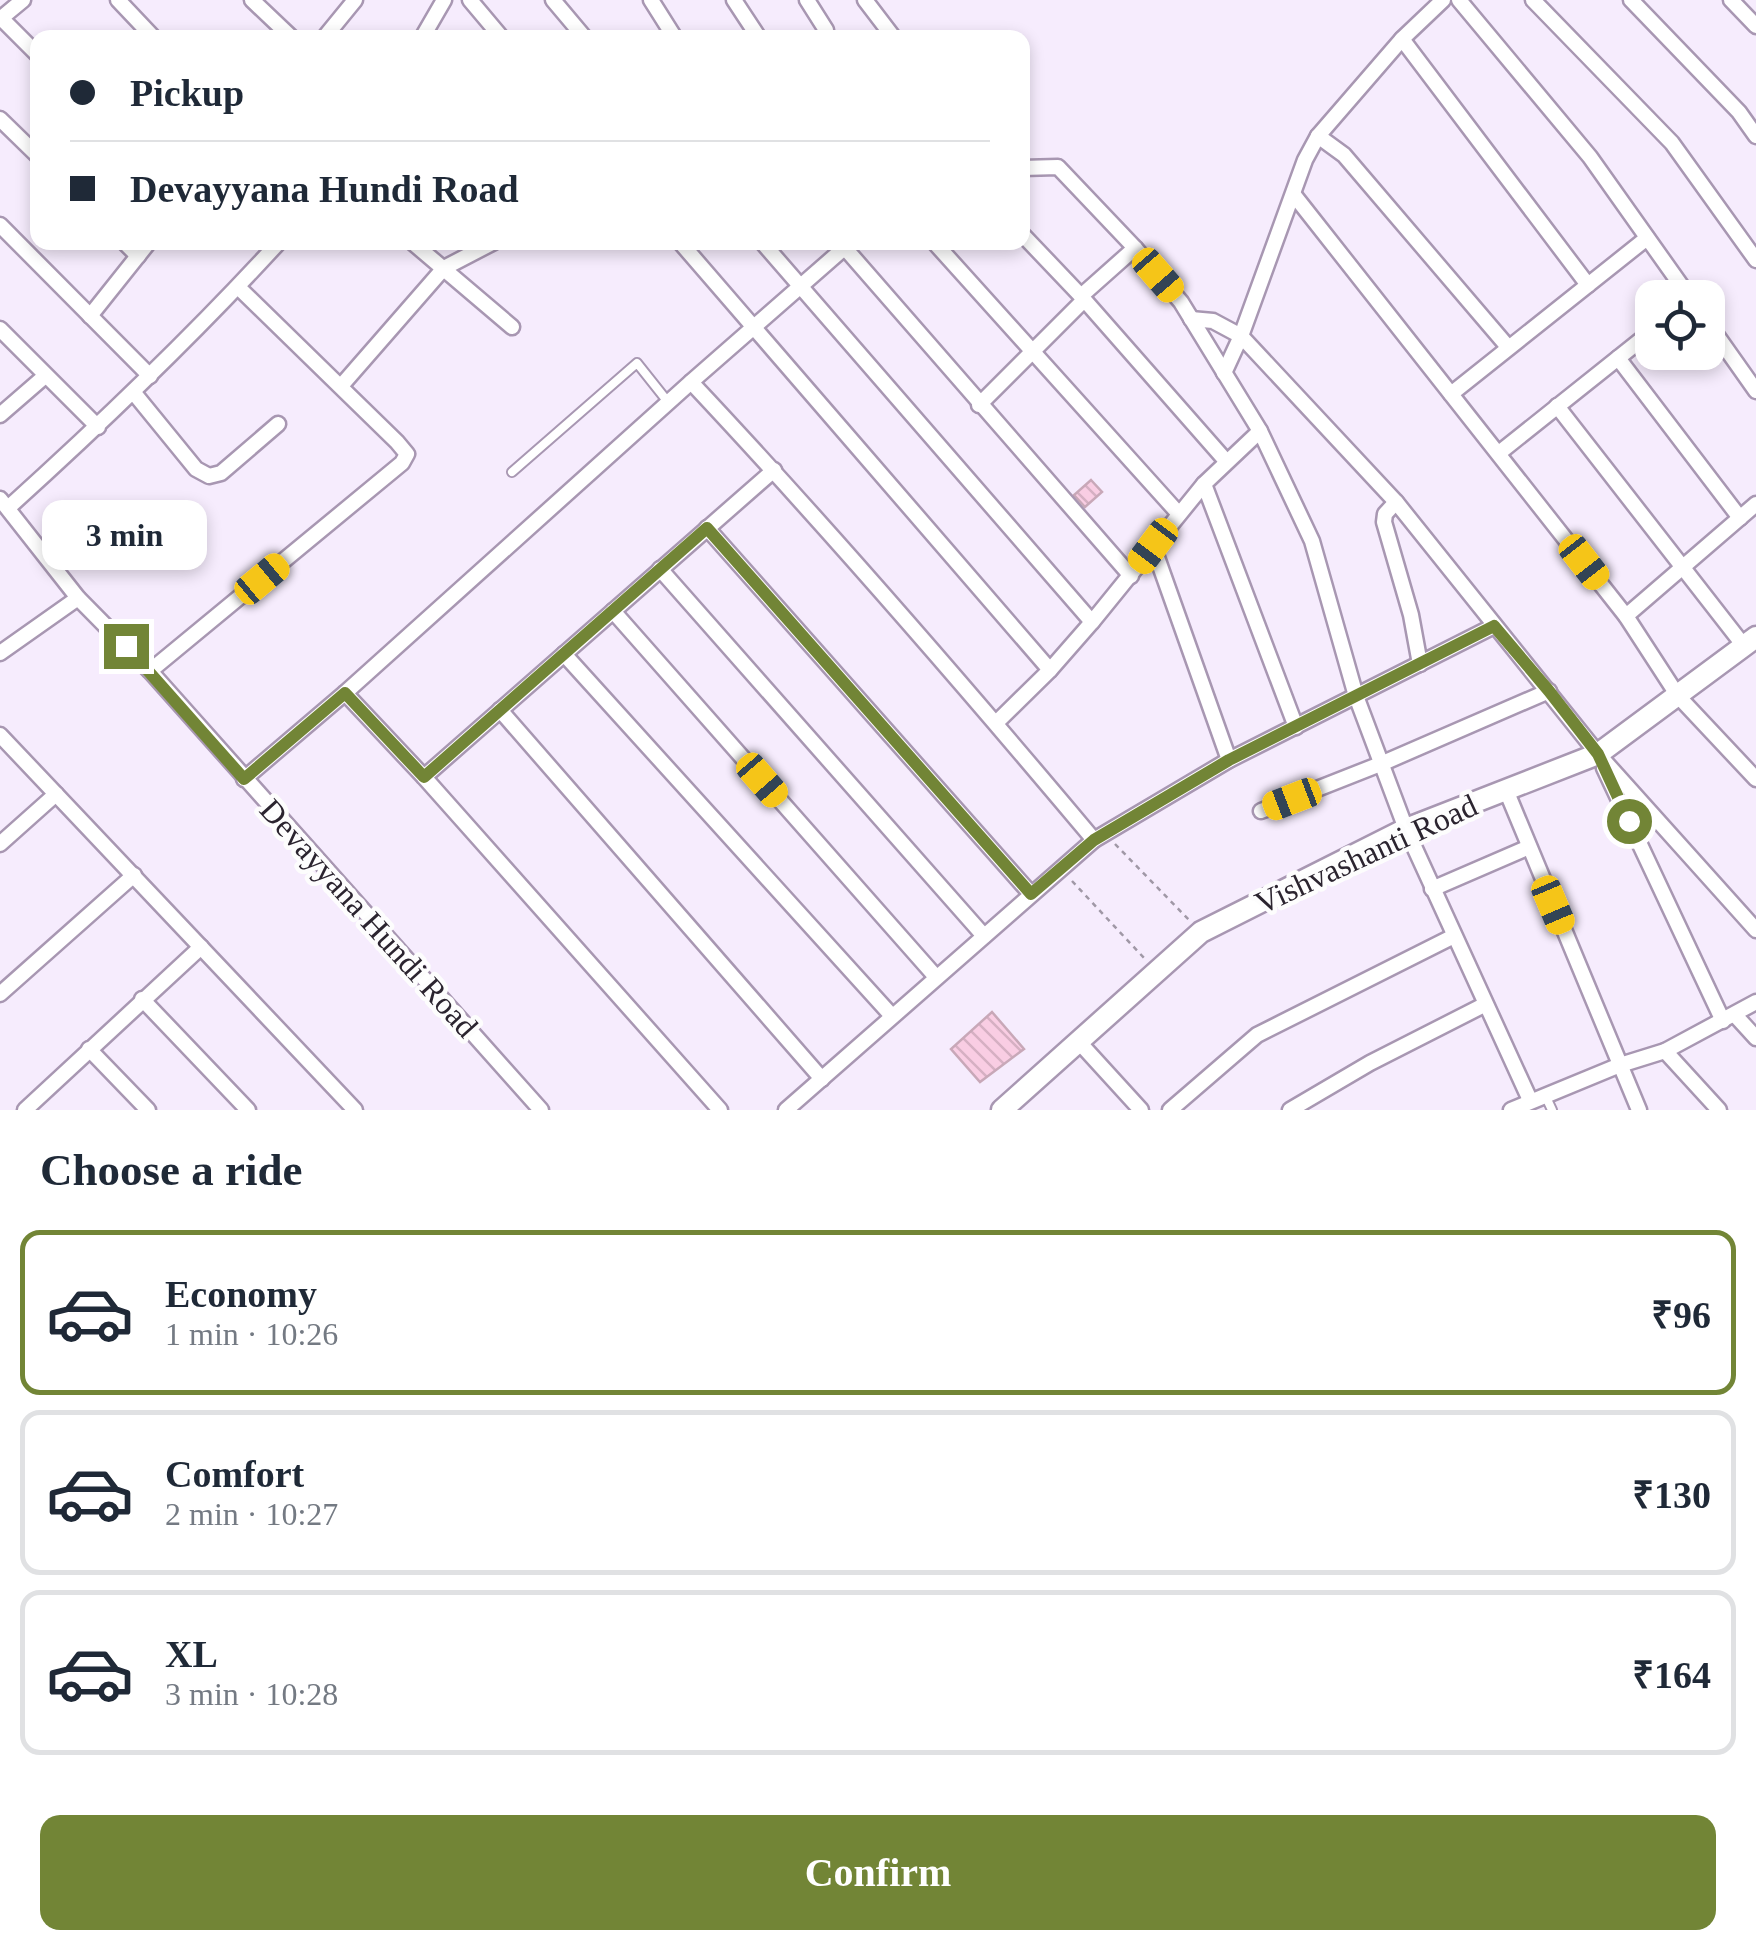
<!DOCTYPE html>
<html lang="en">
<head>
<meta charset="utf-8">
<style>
  :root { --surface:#fff; --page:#f2f2f3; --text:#1f2937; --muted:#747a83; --line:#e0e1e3; --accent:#728536 }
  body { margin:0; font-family:"Times New Roman",serif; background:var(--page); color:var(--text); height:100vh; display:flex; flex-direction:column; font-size:38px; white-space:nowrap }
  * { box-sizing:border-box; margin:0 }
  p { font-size:32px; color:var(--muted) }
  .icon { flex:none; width:55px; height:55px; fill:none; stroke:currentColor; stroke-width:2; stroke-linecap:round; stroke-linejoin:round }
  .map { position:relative; height:1110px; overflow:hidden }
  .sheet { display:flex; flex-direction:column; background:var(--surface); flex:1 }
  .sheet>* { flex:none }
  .hud { position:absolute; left:30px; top:30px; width:1000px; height:220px; border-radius:20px; box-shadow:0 5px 15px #0003; display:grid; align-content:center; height:220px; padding:0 40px; background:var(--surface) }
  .controls { position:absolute; left:1635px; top:280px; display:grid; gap:20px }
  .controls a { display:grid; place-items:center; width:90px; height:90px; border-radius:20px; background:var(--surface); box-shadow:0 5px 15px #0003; font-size:50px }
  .end { position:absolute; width:45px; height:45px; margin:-22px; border:12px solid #728536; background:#fff; box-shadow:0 0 0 5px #fff }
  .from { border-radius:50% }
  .bubble { position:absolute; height:70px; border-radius:20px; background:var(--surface); box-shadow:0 5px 15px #0003; font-size:32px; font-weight:700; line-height:70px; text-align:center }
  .car { position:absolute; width:30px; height:60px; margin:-30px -15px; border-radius:12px; box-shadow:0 0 8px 2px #0007; background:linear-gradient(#f5c518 24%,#345 0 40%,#f5c518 0 76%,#345 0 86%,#f5c518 0) }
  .hud b { display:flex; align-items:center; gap:35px; height:95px; font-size:38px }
  .hud b+b { border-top:2px solid var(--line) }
  .hud i { width:25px; height:25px; background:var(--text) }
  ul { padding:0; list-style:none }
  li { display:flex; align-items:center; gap:30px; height:165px; margin:0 20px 15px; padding:0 20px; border:5px solid var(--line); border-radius:20px }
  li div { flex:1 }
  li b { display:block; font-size:38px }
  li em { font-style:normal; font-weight:700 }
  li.on { border-color:var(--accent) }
  li>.icon { width:90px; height:90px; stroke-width:1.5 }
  h2 { padding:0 40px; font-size:45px; line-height:120px }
  .cta { display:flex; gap:20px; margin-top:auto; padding:20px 40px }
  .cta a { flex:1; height:115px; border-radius:20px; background:var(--accent); color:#fff; font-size:40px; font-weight:700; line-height:115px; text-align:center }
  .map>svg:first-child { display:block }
  .building { fill:url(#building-back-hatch); stroke:#c8a8b8; stroke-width:2.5 }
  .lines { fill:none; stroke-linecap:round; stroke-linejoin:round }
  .lane-casing { stroke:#a897b2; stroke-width:12 }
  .street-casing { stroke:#a897b2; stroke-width:19 }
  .secondary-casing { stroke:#a897b2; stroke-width:25 }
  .path { stroke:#a098a6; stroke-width:2.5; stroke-dasharray:5 5; stroke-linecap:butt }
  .lane { stroke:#fff; stroke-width:8 }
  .street { stroke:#fff; stroke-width:14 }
  .secondary { stroke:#fff; stroke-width:20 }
  .route { stroke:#728536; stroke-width:12 }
  .labels { text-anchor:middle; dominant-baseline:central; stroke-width:9; stroke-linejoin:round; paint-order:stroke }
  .street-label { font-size:32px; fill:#2b242f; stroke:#fdfdfd }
</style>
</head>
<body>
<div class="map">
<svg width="1756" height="1110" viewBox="0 0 1756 1110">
  <defs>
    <pattern id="building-back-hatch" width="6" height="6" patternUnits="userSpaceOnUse" patternTransform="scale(2.5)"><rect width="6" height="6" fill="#f9cde3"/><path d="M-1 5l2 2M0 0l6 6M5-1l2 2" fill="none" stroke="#d6b0c3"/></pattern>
  </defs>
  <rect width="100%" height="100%" fill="#f6ecfd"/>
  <g class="building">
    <polygon points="1091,480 1102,492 1085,507 1074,495"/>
    <polygon points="992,1012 1024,1049 980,1082 951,1049"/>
  </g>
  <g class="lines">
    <defs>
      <g id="lane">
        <polyline points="512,472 637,363 668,402"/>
        <polyline points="1545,1095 1552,1110"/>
      </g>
      <g id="street">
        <polyline points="118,0 154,38"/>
        <polyline points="252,0 292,38"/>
        <polyline points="470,0 502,38"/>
        <polyline points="553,0 585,38"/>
        <polyline points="651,0 675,38"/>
        <polyline points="734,0 759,38"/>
        <polyline points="807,0 826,30"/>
        <polyline points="865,0 894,38"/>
        <polyline points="1459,0 1590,157 1690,298"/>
        <polyline points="1533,0 1672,143 1756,260"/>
        <polyline points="1631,0 1739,112 1756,136"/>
        <polyline points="1731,0 1756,26"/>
        <polyline points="1,18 38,55"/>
        <polyline points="0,19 23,0"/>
        <polyline points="324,38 355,0"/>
        <polyline points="422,38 444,0"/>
        <polyline points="1402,39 1588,285"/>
        <polyline points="0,119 38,156"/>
        <polyline points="1318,136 1344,155 1508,347"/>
        <polyline points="1022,168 1058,167 1135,248 1181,302 1260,431 1312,541 1356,696 1406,829 1530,1100"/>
        <polyline points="1294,195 1626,616 1678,696 1756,779"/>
        <polyline points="0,225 150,376"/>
        <polyline points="1022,234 1081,296 1226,461"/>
        <polyline points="124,242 138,256"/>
        <polyline points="412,242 512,327"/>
        <polyline points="680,242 1050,670"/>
        <polyline points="762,242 1092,622"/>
        <polyline points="934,242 1179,514"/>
        <polyline points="845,248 1131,576"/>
        <polyline points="1081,296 1135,248"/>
        <polyline points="90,316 149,242"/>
        <polyline points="1191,319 1213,321 1241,336 1396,502 1598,754 1756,930"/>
        <polyline points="1708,323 1756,391"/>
        <polyline points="0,329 98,427"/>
        <polyline points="1618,358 1740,518"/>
        <polyline points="1224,373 1241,336 1305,160 1318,136 1402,39 1443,0"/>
        <path d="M691,382C830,530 963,684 1094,840"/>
        <polyline points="341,386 444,268 494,242"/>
        <polyline points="134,393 196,469 209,476 221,473 278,424"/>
        <polyline points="1451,394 1647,238"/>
        <polyline points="979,405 1084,300"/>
        <polyline points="1557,406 1744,646"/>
        <polyline points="0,415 45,376"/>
        <polyline points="1499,453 1652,331"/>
        <polyline points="1204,484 1296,727"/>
        <polyline points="0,499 78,598 150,671 541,1110"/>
        <polyline points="1396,502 1385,514 1384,522 1411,615 1420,664"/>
        <path d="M8,508C102,423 193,336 279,242"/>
        <polyline points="707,528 1031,894"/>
        <polyline points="1153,546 1229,760"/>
        <polyline points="660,569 984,936"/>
        <polyline points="613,611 936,977"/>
        <polyline points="1626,616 1756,504"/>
        <polyline points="0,653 78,598"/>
        <polyline points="564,654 892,1016"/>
        <polyline points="150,671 402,463 407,454 397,442 238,287"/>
        <polyline points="345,693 424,777 720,1110"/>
        <polyline points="500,710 822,1079"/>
        <polyline points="996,723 1050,670 1092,622 1204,484 1260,431"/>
        <polyline points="0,735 355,1110"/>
        <polyline points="1604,768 1723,1021"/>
        <polyline points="424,777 774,470"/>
        <polyline points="244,779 345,693 691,382 851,242"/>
        <polyline points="1506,790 1639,1110"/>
        <polyline points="1261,811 1383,763 1549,691"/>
        <polyline points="0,844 56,794"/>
        <polyline points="1432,889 1529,847"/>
        <polyline points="0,994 134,875"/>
        <polyline points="142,999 248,1110"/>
        <polyline points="1735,1015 1756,1038"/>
        <polyline points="1079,1042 1141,1110"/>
        <polyline points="89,1049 148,1110"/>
        <polyline points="1665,1051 1719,1110"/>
        <polyline points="25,1110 201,947"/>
        <polyline points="786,1110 1094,840 1229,760 1494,626"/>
        <polyline points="1170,1110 1257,1035 1454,936"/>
        <polyline points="1290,1110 1370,1063 1484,1005"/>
        <polyline points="1511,1110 1620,1065 1665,1051 1756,1002"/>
      </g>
      <polyline id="secondary" points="1002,1110 1201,932 1406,829 1598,754 1756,637"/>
    </defs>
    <use href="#lane" class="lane-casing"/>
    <use href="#street" class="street-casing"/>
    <use href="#secondary" class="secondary-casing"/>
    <g class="path">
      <polyline points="1115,844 1190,921"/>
      <polyline points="1072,881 1145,959"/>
    </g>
    <use href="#lane" class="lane"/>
    <use href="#street" class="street"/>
    <use href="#secondary" class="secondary"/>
  </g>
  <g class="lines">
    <polyline class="route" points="126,646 244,779 345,693 424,777 707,528 1031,894 1094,840 1229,760 1494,626 1549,691 1598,754 1629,821"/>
  </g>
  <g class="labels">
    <g class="street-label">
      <text transform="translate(1366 854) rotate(-25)">Vishvashanti Road</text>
      <text transform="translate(369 918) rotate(48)">Devayyana Hundi Road</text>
    </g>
  </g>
</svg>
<div class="controls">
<a><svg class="icon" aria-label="locate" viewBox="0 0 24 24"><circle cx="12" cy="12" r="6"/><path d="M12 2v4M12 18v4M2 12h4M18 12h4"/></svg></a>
</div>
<i class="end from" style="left:1629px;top:821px"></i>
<i class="end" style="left:126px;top:646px"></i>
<div class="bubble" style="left:42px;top:500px;width:165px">3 min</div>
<i class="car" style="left:1158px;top:275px;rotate:139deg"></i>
<i class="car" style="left:1153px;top:546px;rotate:217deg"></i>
<i class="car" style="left:1584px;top:562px;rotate:142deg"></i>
<i class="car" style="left:262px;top:579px;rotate:50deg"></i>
<i class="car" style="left:762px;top:780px;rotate:139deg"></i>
<i class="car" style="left:1292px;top:799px;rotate:249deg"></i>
<i class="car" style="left:1553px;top:905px;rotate:157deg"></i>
<div class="hud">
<b><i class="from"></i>Pickup</b>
<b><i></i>Devayyana Hundi Road</b>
</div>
</div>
<section class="sheet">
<h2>Choose a ride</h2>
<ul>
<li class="on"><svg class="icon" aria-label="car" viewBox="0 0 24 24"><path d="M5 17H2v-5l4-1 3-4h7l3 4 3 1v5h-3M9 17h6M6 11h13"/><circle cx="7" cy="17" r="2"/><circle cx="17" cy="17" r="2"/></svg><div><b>Economy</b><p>1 min · 10:26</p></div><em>₹96</em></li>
<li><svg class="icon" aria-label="car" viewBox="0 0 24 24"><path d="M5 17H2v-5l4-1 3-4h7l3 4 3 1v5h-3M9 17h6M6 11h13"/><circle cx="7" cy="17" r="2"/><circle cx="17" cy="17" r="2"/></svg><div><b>Comfort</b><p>2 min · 10:27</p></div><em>₹130</em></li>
<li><svg class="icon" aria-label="car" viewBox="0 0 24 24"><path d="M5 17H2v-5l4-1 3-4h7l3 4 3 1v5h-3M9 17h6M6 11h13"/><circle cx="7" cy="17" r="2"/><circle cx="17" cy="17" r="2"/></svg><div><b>XL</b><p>3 min · 10:28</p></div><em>₹164</em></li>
</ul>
<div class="cta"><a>Confirm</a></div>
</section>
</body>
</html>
